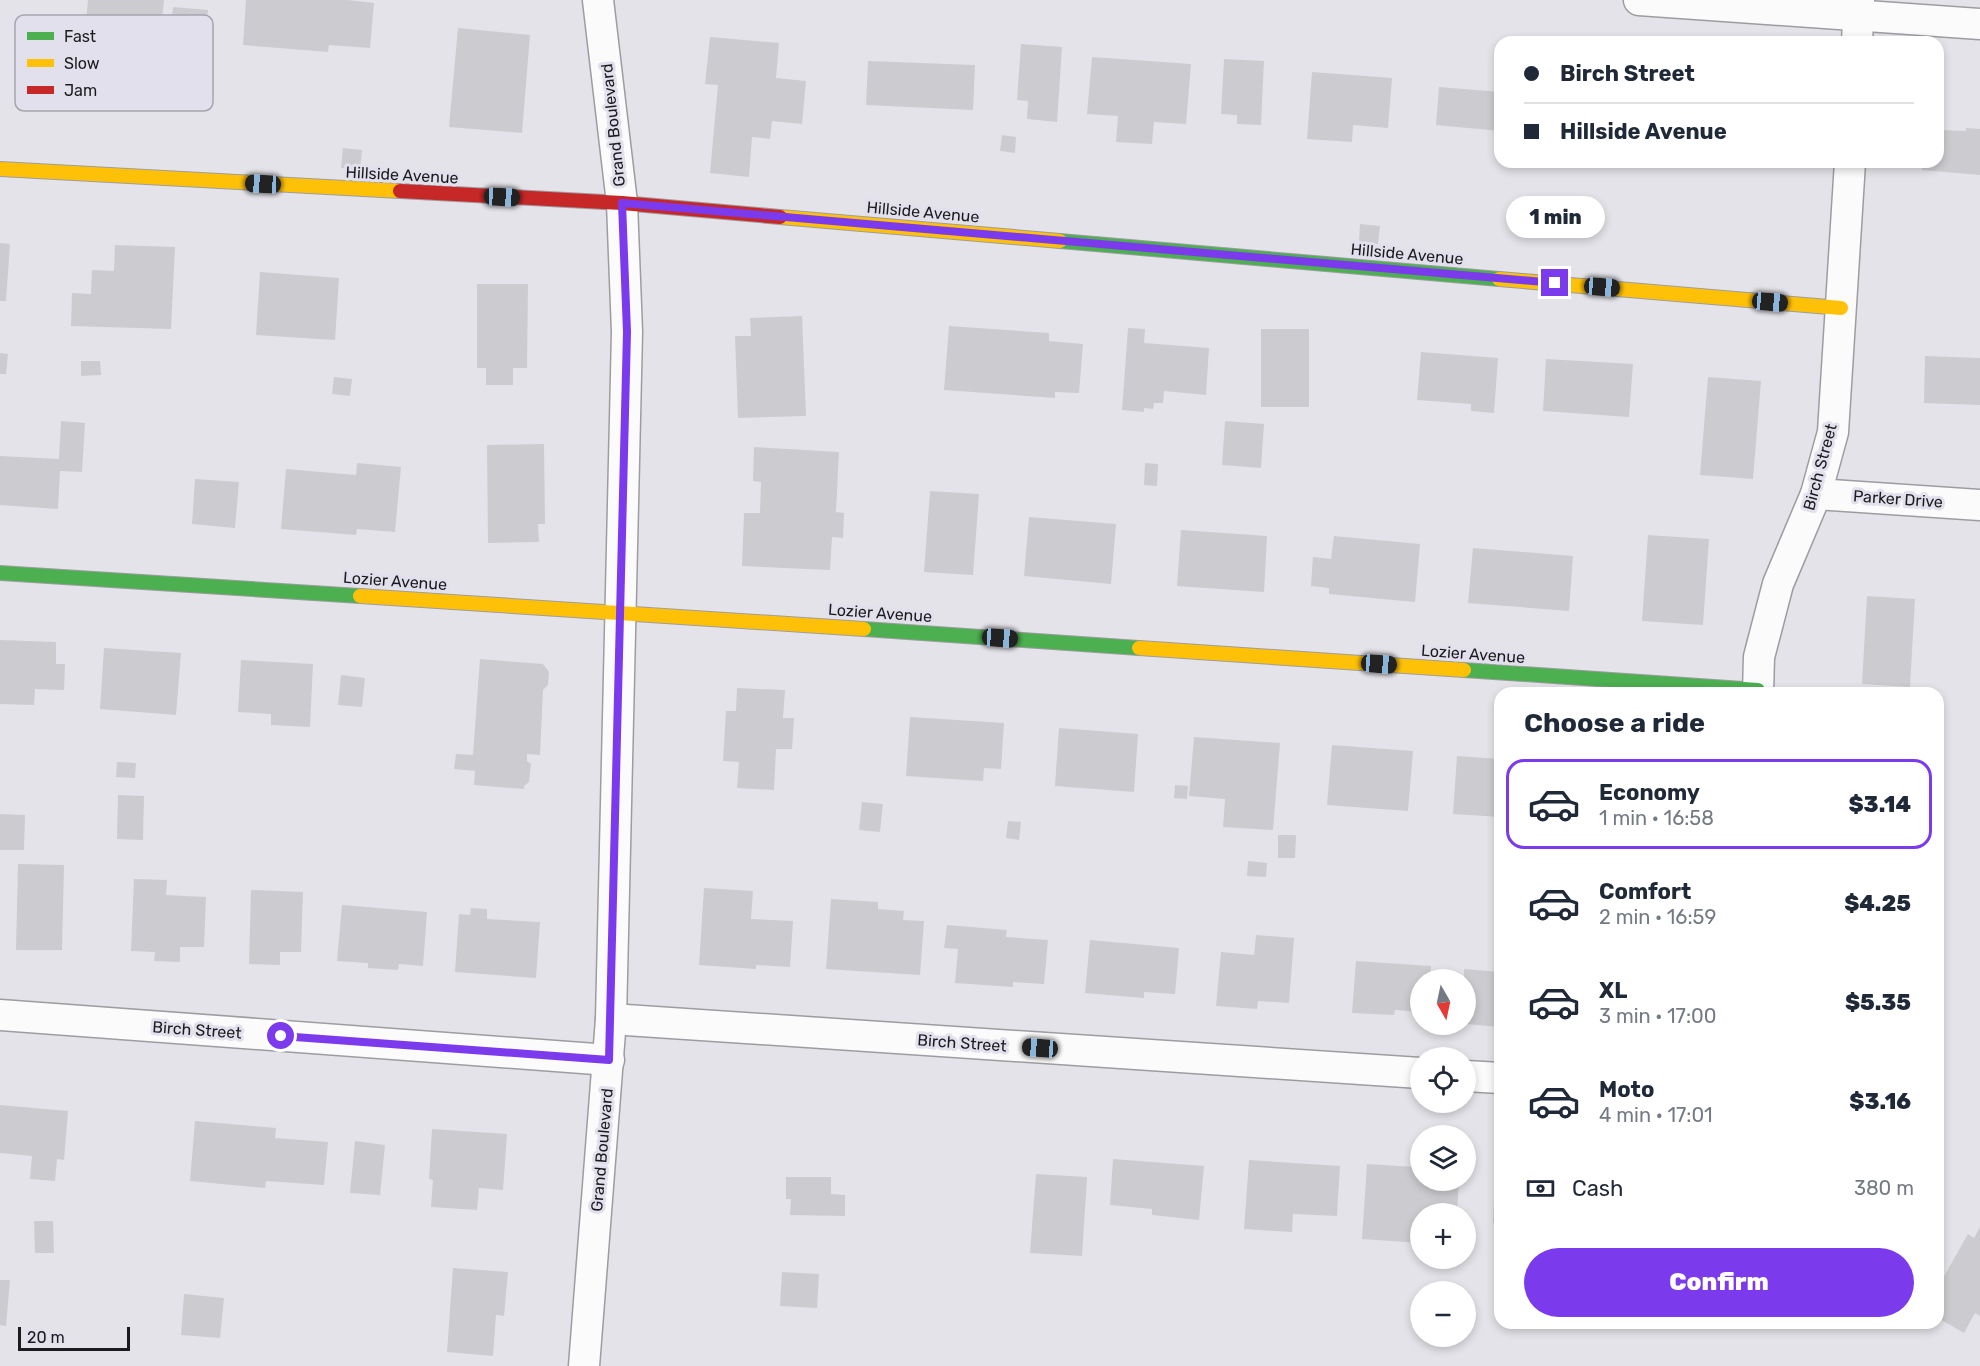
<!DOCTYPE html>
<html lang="en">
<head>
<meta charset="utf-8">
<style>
  :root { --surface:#fff; --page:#f2f2f3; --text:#1f2937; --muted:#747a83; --line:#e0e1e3; --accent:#7c3aed }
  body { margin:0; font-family:Rubik,sans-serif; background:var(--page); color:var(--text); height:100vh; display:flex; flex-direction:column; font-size:22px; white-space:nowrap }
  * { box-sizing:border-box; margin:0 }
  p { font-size:20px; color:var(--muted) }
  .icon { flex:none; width:33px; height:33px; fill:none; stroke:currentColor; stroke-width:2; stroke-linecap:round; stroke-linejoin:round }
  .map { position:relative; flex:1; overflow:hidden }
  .sheet { position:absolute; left:1494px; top:687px; width:450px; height:642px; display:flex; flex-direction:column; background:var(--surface); border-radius:18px; box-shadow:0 3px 9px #0003 }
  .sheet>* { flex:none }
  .banner { position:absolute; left:1494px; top:36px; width:450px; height:132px; border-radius:18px; box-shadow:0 3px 9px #0003; display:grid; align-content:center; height:132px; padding:0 30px; background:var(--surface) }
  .needle { width:39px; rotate:171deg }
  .buttons { position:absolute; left:1410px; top:969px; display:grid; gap:12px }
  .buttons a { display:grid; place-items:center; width:66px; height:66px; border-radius:50%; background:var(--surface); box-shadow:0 3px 9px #0003; font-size:30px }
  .scale { position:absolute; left:18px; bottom:15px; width:112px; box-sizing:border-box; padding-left:6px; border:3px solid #1b1b1f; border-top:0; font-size:16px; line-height:21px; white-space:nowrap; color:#1b1b1f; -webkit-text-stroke:4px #e1e0ec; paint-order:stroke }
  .end { position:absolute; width:27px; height:27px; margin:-14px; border:8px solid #7c3aed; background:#fff; box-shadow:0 0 0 3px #fff }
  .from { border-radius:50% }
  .bubble { position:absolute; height:42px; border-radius:21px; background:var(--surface); box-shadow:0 3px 9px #0003; font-size:20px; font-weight:800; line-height:42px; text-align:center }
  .car { position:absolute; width:18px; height:36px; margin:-18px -9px; border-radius:8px; box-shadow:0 0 4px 2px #0007; background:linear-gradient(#222 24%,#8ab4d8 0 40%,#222 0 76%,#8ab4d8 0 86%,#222 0) }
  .banner b { display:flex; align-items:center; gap:21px; height:57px; font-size:22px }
  .banner b+b { border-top:2px solid var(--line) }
  .banner i { width:15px; height:15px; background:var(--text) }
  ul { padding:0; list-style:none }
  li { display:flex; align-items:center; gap:18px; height:90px; margin:0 12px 9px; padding:0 18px; border:3px solid transparent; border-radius:18px }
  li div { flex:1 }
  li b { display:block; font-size:22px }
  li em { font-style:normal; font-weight:800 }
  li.selected { border-color:var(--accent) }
  li>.icon { width:54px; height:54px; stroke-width:1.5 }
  h2 { padding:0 30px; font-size:27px; line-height:72px }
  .pay { display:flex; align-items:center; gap:15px; height:66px; padding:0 30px; font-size:22px }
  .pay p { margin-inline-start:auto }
  .primary-button { display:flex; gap:12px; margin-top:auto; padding:12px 30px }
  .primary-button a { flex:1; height:69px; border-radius:36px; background:var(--accent); color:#fff; font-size:24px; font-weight:800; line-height:69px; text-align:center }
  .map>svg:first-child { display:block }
  .building { fill:#ccccd0 }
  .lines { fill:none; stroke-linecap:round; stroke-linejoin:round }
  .street-casing { stroke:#9d9da1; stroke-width:33 }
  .fast-casing { stroke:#9d9da1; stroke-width:16 }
  .slow-casing { stroke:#9d9da1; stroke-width:16 }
  .jam-casing { stroke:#9d9da1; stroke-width:16 }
  .street { stroke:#fbfbfc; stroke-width:30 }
  .fast { stroke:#4caf50; stroke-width:14 }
  .slow { stroke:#ffc107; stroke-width:14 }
  .jam { stroke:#c62828; stroke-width:14 }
  .route { stroke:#7c3aed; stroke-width:8 }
  .labels { text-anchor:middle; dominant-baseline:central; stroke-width:6; stroke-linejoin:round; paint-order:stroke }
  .street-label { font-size:16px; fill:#1b1b1f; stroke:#e1e0ec }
  .key { fill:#e1e0ec; stroke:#a6a5ae; stroke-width:1.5 }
  .key-label { font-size:16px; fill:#1b1b1f }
</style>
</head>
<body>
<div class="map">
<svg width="1980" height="1366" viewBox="0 0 1980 1366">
  <rect width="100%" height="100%" fill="#e3e3e9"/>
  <g class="building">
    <polygon points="88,0 164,0 161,29 171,30 173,7 208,10 204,54 156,50 155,60 83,53"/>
    <polygon points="246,0 348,0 374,3 370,48 329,45 328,52 243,45"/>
    <polygon points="458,28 530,35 522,133 449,127"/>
    <polygon points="710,37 779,43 776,78 806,81 802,124 772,121 770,139 752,137 749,177 710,173 718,85 705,84"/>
    <polygon points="1021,44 1062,47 1057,122 1027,119 1028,101 1017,100"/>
    <polygon points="1092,57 1191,64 1186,124 1154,122 1152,144 1116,142 1118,116 1087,114"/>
    <polygon points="1224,59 1264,61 1261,125 1237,124 1237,115 1221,114"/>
    <polygon points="868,61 975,65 973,110 866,105"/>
    <polygon points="1312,72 1392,78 1388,128 1353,125 1352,142 1307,139"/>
    <polygon points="1439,87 1500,92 1500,131 1436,125"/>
    <polygon points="1966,128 1980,129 1980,175 1922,170 1923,162 1938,162 1938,132 1941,132 1941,130 1966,131"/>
    <polygon points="1002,135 1016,137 1015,153 1000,151"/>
    <polygon points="343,148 362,150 360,170 341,168"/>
    <polygon points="1580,162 1612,162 1611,168 1580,166"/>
    <polygon points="1360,224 1380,226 1378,244 1359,243"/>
    <polygon points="0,243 10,244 6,301 0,301"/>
    <polygon points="115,245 175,247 171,329 71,326 72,293 91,294 92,270 114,271"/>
    <polygon points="260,272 339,278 335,340 256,335"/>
    <polygon points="477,284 528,284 527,368 513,368 513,385 486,385 486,368 477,368"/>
    <polygon points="802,316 806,416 738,418 735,336 751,336 750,318"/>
    <polygon points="949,326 1049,333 1049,341 1083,344 1079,393 1055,392 1055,398 944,390"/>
    <polygon points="1128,328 1145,329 1144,343 1209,348 1206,395 1164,391 1163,403 1154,403 1153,409 1144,408 1144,412 1122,410"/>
    <rect x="1261" y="329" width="48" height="78"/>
    <polygon points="1421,352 1498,358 1494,413 1471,411 1471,404 1417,400"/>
    <polygon points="0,353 8,354 6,374 0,374"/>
    <polygon points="1925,356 1980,358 1980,405 1924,403"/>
    <polygon points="1546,359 1633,364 1629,417 1543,411"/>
    <polygon points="81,361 100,361 101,375 81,376"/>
    <polygon points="334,377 352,379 350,396 332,394"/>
    <polygon points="1708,377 1761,381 1753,479 1700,475"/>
    <polygon points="61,421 85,423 82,472 60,471 58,509 0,505 0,456 59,459"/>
    <polygon points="1225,421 1264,424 1261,468 1222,465"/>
    <polygon points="544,444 545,524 538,524 539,542 488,543 487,445"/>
    <polygon points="754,447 839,452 836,512 844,513 843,538 832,537 830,570 742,566 744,513 760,513 761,482 753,481"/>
    <polygon points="357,463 401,467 395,532 357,529 356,535 281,529 286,469 356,475"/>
    <polygon points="1145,463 1158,464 1157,486 1144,485"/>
    <polygon points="195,479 239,482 235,528 192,524"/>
    <polygon points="930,491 979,494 973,575 924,572"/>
    <polygon points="1029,517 1116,524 1111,584 1024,576"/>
    <polygon points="1181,530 1267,536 1264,592 1177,586"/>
    <polygon points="1648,535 1709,539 1703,625 1642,621"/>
    <polygon points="1334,536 1420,544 1415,602 1329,594 1329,588 1311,586 1313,557 1331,559"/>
    <polygon points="1473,548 1573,556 1569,611 1468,603"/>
    <polygon points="1867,596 1915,599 1910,687 1862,684"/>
    <polygon points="0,640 56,642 56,664 65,664 64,690 35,689 34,705 0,704"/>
    <polygon points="104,648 181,653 176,715 100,709"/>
    <polygon points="480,659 543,664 549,672 548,685 543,690 540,755 527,754 527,761 531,764 529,782 524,786 524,789 474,785 475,771 454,769 456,754 473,755"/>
    <polygon points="241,660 313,664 310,727 271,725 271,714 238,712"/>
    <polygon points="341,675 365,678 362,707 338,705"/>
    <polygon points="737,688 785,690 783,718 794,718 792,749 776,749 774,790 737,788 739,762 723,761 726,711 736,711"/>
    <polygon points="910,717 1004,723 1001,769 984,768 983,781 906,776"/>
    <polygon points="1059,728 1138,734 1134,792 1055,786"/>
    <polygon points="1194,737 1280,743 1273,830 1223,827 1225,799 1189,796"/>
    <polygon points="1332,745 1413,751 1408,811 1327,805"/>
    <polygon points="1457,756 1500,759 1500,817 1453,814"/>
    <polygon points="117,762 136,763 135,778 116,777"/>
    <polygon points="1175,785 1188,786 1187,799 1174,798"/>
    <polygon points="118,795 144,796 143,840 117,839"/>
    <polygon points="862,802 883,804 880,832 859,830"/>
    <polygon points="0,814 25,815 24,850 0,850"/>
    <polygon points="1008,821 1021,822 1019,840 1006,838"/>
    <polygon points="1278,835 1296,835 1295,858 1278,858"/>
    <polygon points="1248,861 1267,863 1266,877 1247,876"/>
    <polygon points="18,864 64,865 62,950 16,950"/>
    <polygon points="134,879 167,880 166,895 206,897 204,947 180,947 180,962 154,961 155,952 131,951"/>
    <polygon points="704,888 753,891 751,919 793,921 790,967 756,965 756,969 699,965"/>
    <polygon points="251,890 303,892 301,952 280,952 280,965 249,964"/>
    <polygon points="831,899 878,902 878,909 904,911 903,920 924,921 920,975 826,969"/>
    <polygon points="342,905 427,912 423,966 399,964 398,970 368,968 368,963 337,961"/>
    <polygon points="471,908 487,909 487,919 540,922 536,978 455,972 459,914 470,915"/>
    <polygon points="947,925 1007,930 1006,937 1048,940 1044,984 1013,982 1013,987 955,983 958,949 944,948"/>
    <polygon points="1256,935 1294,938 1289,1003 1258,1001 1257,1009 1216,1006 1221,952 1254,955"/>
    <polygon points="1090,940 1179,948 1175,994 1144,992 1144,998 1085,993"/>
    <polygon points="1356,961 1431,966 1430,980 1420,980 1420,1012 1395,1010 1394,1015 1352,1013"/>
    <polygon points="1464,969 1500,972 1500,1027 1466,1024"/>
    <polygon points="0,1105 68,1111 64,1160 57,1159 55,1181 30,1179 32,1156 0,1153"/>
    <polygon points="195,1121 276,1128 275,1138 328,1142 324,1185 266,1181 265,1188 190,1181"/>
    <polygon points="432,1129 507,1134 503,1190 479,1188 477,1210 431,1207 433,1180 429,1179"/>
    <polygon points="355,1141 385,1145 380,1195 350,1193"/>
    <polygon points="1113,1159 1204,1166 1199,1220 1152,1215 1152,1209 1110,1205"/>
    <polygon points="1249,1160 1340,1166 1337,1216 1293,1214 1292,1232 1244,1229"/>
    <polygon points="1367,1164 1415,1167 1414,1173 1420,1173 1420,1180 1459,1180 1457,1214 1420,1214 1420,1243 1362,1239"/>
    <polygon points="1036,1174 1087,1177 1082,1256 1030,1253"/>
    <polygon points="1495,1176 1500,1176 1500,1223 1493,1223"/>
    <polygon points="786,1177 831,1177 831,1194 845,1195 845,1216 790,1215 791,1199 786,1199"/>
    <polygon points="34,1221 53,1221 54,1253 35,1253"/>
    <polygon points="1980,1227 1980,1316 1975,1313 1964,1333 1938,1318 1938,1287 1968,1234 1974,1238"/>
    <polygon points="453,1268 508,1272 504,1316 496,1315 493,1356 447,1352"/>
    <polygon points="782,1272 819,1274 817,1308 780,1306"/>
    <polygon points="0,1280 10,1280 6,1326 0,1325"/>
    <polygon points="184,1294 224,1298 220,1338 181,1335"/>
  </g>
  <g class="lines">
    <defs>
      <g id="street">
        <polyline points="1639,0 1980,24"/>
        <polyline points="1857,42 1859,0"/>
        <polyline points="1816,494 1980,505"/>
        <polyline points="1758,693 1759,657 1778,584 1816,494 1833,432 1850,162"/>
        <polyline points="0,1015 609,1060"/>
        <polyline points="611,1019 1420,1073"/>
        <polyline points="1466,1076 1500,1078"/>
        <polyline points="584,1366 611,1019 627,332 622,203 598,0"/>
      </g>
      <g id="fast">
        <polyline points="1060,241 1499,279"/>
        <polyline points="0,573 360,596"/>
        <polyline points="864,629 1139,648"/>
        <polyline points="1464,670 1758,690"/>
      </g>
      <g id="slow">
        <polyline points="0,169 400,191"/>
        <polyline points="780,217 1060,241"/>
        <polyline points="1499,279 1841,308"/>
        <polyline points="360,596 864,629"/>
        <polyline points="1139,648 1464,670"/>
      </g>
      <polyline id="jam" points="400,191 622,203 780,217"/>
    </defs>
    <use href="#street" class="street-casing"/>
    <use href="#fast" class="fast-casing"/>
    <use href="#slow" class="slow-casing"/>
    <use href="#jam" class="jam-casing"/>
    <use href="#street" class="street"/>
    <use href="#fast" class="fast"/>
    <use href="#slow" class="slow"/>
    <use href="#jam" class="jam"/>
  </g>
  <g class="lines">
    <polyline class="route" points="281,1036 609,1060 627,332 622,203 1555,283"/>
  </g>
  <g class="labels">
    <g class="street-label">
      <text transform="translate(613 125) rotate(-96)">Grand Boulevard</text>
      <text transform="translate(402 175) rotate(3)">Hillside Avenue</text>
      <text transform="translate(923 212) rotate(5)">Hillside Avenue</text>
      <text transform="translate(1407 254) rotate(5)">Hillside Avenue</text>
      <text transform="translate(1820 467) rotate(-75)">Birch Street</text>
      <text transform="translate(1898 499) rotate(4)">Parker Drive</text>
      <text transform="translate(395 581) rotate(4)">Lozier Avenue</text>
      <text transform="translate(880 613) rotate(4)">Lozier Avenue</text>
      <text transform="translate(1473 654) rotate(4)">Lozier Avenue</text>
      <text transform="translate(197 1030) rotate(4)">Birch Street</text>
      <text transform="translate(962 1043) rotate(4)">Birch Street</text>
      <text transform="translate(602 1150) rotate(-85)">Grand Boulevard</text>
    </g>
  </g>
  <rect x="15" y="15" width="198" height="96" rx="9" class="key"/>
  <rect x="27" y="32" width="27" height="8" fill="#4caf50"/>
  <rect x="27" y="59" width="27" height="8" fill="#ffc107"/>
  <rect x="27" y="86" width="27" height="8" fill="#c62828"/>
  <g class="key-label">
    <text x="64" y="42">Fast</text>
    <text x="64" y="69">Slow</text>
    <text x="64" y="96">Jam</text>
  </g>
</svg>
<div class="buttons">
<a><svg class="needle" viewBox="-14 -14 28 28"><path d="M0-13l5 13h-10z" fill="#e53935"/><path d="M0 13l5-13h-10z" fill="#747a83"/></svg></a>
<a><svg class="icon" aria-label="locate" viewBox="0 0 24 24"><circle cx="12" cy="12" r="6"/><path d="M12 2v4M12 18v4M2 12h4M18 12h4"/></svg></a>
<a><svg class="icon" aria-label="layers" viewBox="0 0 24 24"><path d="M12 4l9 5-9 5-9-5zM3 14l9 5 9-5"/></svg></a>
<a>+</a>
<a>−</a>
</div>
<div class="scale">20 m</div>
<i class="end from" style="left:281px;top:1036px"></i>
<i class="end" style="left:1555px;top:283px"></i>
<div class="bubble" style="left:1506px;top:196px;width:99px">1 min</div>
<i class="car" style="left:263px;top:184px;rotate:273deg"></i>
<i class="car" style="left:502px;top:197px;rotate:93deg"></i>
<i class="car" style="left:1602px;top:287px;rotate:95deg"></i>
<i class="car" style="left:1770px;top:302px;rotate:95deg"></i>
<i class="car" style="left:1000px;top:638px;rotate:94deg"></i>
<i class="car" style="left:1379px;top:664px;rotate:94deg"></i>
<i class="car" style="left:1040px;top:1048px;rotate:274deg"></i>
<div class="banner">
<b><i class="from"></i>Birch Street</b>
<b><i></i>Hillside Avenue</b>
</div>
<section class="sheet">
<h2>Choose a ride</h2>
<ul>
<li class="selected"><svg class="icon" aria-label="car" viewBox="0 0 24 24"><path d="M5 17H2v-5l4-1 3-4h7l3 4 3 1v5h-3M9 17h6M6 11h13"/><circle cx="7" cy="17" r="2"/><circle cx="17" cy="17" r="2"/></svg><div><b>Economy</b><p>1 min · 16:58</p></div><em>$3.14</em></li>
<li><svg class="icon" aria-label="car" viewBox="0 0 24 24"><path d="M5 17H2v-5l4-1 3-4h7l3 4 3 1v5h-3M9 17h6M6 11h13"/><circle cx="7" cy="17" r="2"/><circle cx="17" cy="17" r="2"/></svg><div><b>Comfort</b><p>2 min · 16:59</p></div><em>$4.25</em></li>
<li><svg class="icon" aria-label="car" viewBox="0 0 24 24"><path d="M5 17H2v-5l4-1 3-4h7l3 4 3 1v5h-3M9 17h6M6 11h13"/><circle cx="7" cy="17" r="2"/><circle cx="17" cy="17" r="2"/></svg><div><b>XL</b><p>3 min · 17:00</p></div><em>$5.35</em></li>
<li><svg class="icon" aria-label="car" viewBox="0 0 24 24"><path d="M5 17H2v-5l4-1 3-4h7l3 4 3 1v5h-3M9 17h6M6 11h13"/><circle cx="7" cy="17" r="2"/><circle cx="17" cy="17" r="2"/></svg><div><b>Moto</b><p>4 min · 17:01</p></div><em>$3.16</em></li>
</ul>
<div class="pay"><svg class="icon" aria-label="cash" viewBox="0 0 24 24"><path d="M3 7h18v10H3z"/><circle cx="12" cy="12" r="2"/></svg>Cash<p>380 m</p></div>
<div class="primary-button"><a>Confirm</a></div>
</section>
</div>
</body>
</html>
